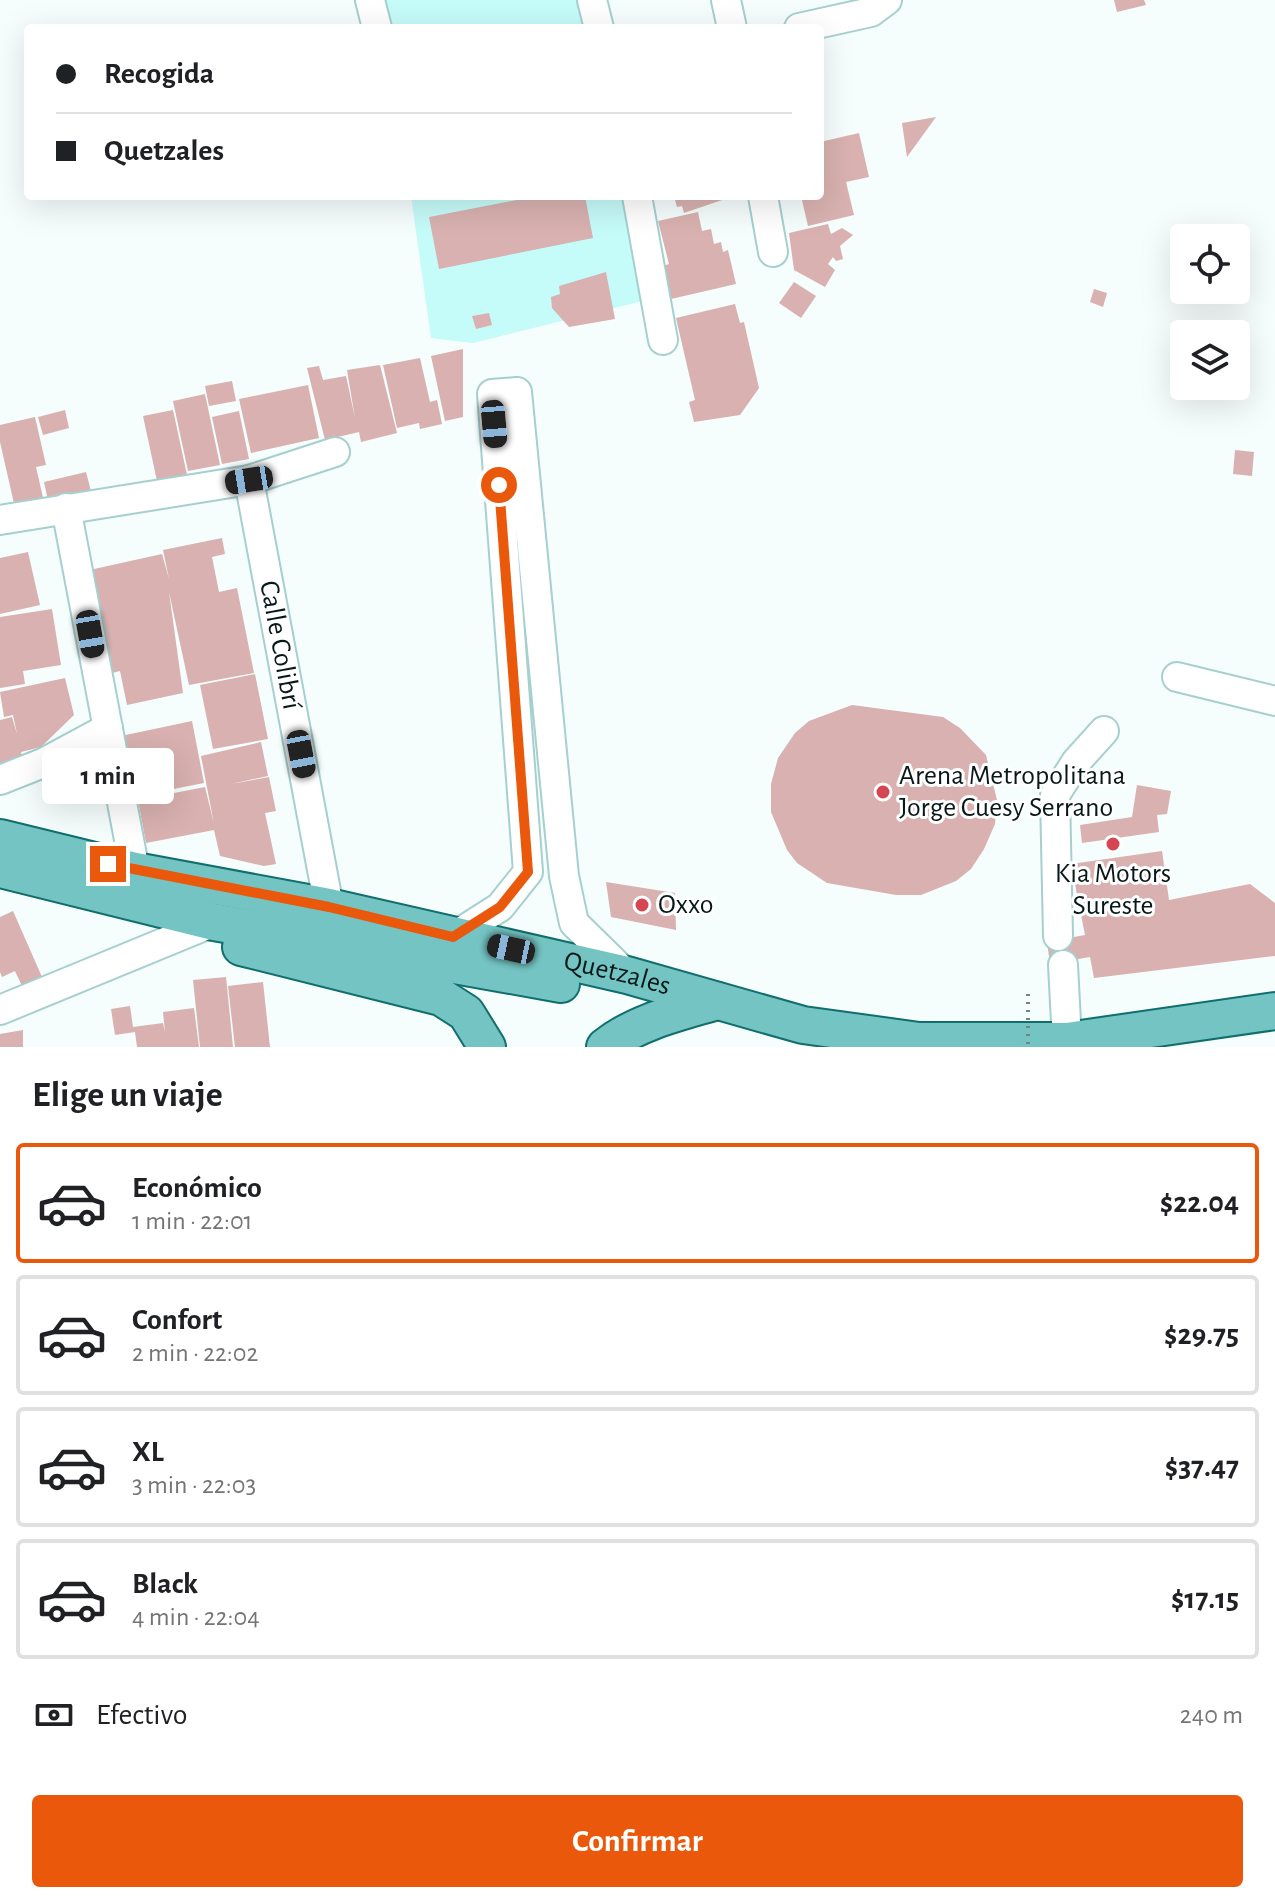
<!DOCTYPE html>
<html lang="es">
<head>
<meta charset="utf-8">
<style>
  :root { --surface:#fff; --page:#f6f6f6; --text:#202124; --muted:#757577; --line:#e0e0e0; --accent:#ea580c }
  body { margin:0; font-family:"Alegreya Sans",sans-serif; background:var(--page); color:var(--text); height:100vh; display:flex; flex-direction:column; font-size:30px; white-space:nowrap }
  * { box-sizing:border-box; margin:0 }
  p { font-size:26px; color:var(--muted) }
  .icon { flex:none; width:44px; height:44px; fill:none; stroke:currentColor; stroke-width:2; stroke-linecap:round; stroke-linejoin:round }
  .map { position:relative; height:1047px; overflow:hidden }
  .drawer { display:flex; flex-direction:column; background:var(--surface); flex:1 }
  .drawer>* { flex:none }
  .hud { position:absolute; left:24px; top:24px; width:800px; height:176px; border-radius:8px; box-shadow:0 8px 32px #0002; display:grid; align-content:center; height:176px; padding:0 32px; background:var(--surface) }
  .buttons { position:absolute; left:1170px; top:224px; display:grid; gap:16px }
  .buttons a { display:grid; place-items:center; width:80px; height:80px; border-radius:8px; background:var(--surface); box-shadow:0 8px 32px #0002; font-size:40px }
  .end { position:absolute; width:36px; height:36px; margin:-18px; border:10px solid #ea580c; background:#fff; box-shadow:0 0 0 4px #fff }
  .from { border-radius:50% }
  .bubble { position:absolute; height:56px; border-radius:8px; background:var(--surface); box-shadow:0 8px 32px #0002; font-size:26px; font-weight:600; line-height:56px; text-align:center }
  .car { position:absolute; width:24px; height:48px; margin:-24px -12px; border-radius:10px; box-shadow:0 0 6px 2px #0007; background:linear-gradient(#222 24%,#8ab4d8 0 40%,#222 0 76%,#8ab4d8 0 86%,#222 0) }
  .hud b { display:flex; align-items:center; gap:28px; height:76px; font-size:30px }
  .hud b+b { border-top:2px solid var(--line) }
  .hud i { width:20px; height:20px; background:var(--text) }
  ul { padding:0; list-style:none }
  li { display:flex; align-items:center; gap:24px; height:120px; margin:0 16px 12px; padding:0 16px; border:4px solid var(--line); border-radius:8px }
  li div { flex:1 }
  li b { display:block; font-size:30px }
  li em { font-style:normal; font-weight:600 }
  li.on { border-color:var(--accent) }
  li>.icon { width:72px; height:72px; stroke-width:1.5 }
  h2 { padding:0 32px; font-size:36px; line-height:96px }
  .pay { display:flex; align-items:center; gap:20px; height:88px; padding:0 32px; font-size:30px }
  .pay p { margin-inline-start:auto }
  .primary-button { display:flex; gap:16px; margin-top:auto; padding:16px 32px }
  .primary-button a { flex:1; height:92px; border-radius:8px; background:var(--accent); color:#fff; font-size:32px; font-weight:600; line-height:92px; text-align:center }
  .map>svg:first-child { display:block }
  .built { fill:#c5fbf9 }
  .building { fill:#d8b1b0 }
  .lines { fill:none; stroke-linecap:round; stroke-linejoin:round }
  .minor-casing { stroke:#a5d0ce; stroke-width:32 }
  .major-casing { stroke:#106e6c; stroke-width:40 }
  .minor { stroke:#fff; stroke-width:28 }
  .major { stroke:#73c4c2; stroke-width:36 }
  .path-bridge { stroke:#768282; stroke-width:4; stroke-dasharray:2 6; stroke-linecap:butt }
  .route { stroke:#ea580c; stroke-width:10 }
  .poi-dot { fill:#d64650; stroke:#fff; stroke-width:3 }
  .labels { text-anchor:middle; dominant-baseline:central; stroke-width:6; stroke-linejoin:round; paint-order:stroke }
  .street-label { font-size:28px; fill:#081818; stroke:#fff }
  .poi-label { font-size:28px; fill:#081818; stroke:#fff; text-anchor:start }
</style>
</head>
<body>
<div class="map">
<svg width="1275" height="1047" viewBox="0 0 1275 1047">
  <rect width="100%" height="100%" fill="#f5fdfd"/>
  <g class="built">
    <polygon points="385,0 599,0 605,28 389,28"/>
    <polygon points="411,196 636,196 655,298 473,343 431,338"/>
  </g>
  <g class="building">
    <polygon points="1114,0 1144,0 1146,5 1117,12"/>
    <polygon points="936,117 907,157 902,123"/>
    <polygon points="859,133 869,177 846,182 854,215 808,226 801,196 820,196 820,142"/>
    <polygon points="537,196 585,196 593,238 439,269 429,217"/>
    <polygon points="674,196 724,196 725,199 684,213 682,206 677,207"/>
    <polygon points="698,212 702,231 711,229 714,244 721,242 723,252 728,250 736,284 671,299 663,266 669,264 658,221"/>
    <polygon points="828,224 831,234 842,228 853,235 840,246 843,259 836,261 833,257 828,264 835,270 825,287 794,270 789,233"/>
    <polygon points="606,272 615,319 569,327 552,308 551,297 560,294 559,286"/>
    <polygon points="794,282 816,296 801,318 779,303"/>
    <polygon points="1094,289 1107,293 1103,307 1090,302"/>
    <polygon points="735,304 740,323 744,322 759,388 740,415 694,422 689,402 695,400 676,318"/>
    <polygon points="489,313 492,325 476,329 472,316"/>
    <polygon points="463,349 463,417 445,421 431,356"/>
    <polygon points="420,358 430,402 437,400 442,424 420,429 419,423 397,428 383,365"/>
    <polygon points="380,365 397,433 361,442 359,432 325,440 307,368 319,366 323,380 346,376 355,418 347,370"/>
    <polygon points="232,381 236,401 209,406 205,386"/>
    <polygon points="308,385 319,438 251,453 239,399"/>
    <polygon points="205,394 220,465 188,471 173,401"/>
    <polygon points="65,410 69,428 43,435 38,417"/>
    <polygon points="173,410 187,475 157,481 143,416"/>
    <polygon points="239,411 249,459 222,464 212,417"/>
    <polygon points="35,417 46,465 36,467 44,502 15,508 0,442 0,425"/>
    <polygon points="1235,450 1254,452 1252,476 1233,474"/>
    <polygon points="86,472 92,495 49,505 44,482"/>
    <polygon points="222,538 225,554 212,557 219,592 237,588 254,673 189,685 169,592 183,693 127,705 120,671 108,674 85,571 162,554 169,579 163,550"/>
    <polygon points="28,552 40,605 0,614 0,558"/>
    <polygon points="52,609 61,665 23,671 25,684 0,688 0,617"/>
    <polygon points="255,674 268,739 213,749 200,685"/>
    <polygon points="65,678 74,715 41,747 21,752 23,760 0,766 0,720 12,717 17,734 13,715 4,717 0,692"/>
    <polygon points="852,705 943,717 960,728 986,755 997,800 995,824 984,849 971,869 956,881 921,895 896,895 827,883 797,863 787,850 771,812 771,784 778,758 795,733 809,721"/>
    <polygon points="192,721 204,783 133,797 121,736"/>
    <polygon points="261,742 268,776 231,784 269,777 276,811 265,813 276,864 264,866 220,856 214,830 146,843 138,800 205,787 214,824 201,756"/>
    <polygon points="1137,785 1171,791 1167,814 1157,815 1159,832 1082,843 1080,825 1132,817"/>
    <polygon points="1162,851 1169,900 1250,884 1275,903 1275,956 1094,978 1090,957 1050,964 1047,942 1085,935 1071,864"/>
    <polygon points="606,882 675,893 676,930 611,917"/>
    <polygon points="13,911 42,977 22,986 15,971 2,977 0,972 0,917"/>
    <polygon points="226,977 233,1047 200,1047 193,980"/>
    <polygon points="263,982 270,1047 235,1047 228,986"/>
    <polygon points="130,1006 133,1027 163,1023 165,1032 163,1012 194,1008 199,1047 137,1047 135,1032 115,1035 111,1009"/>
    <polygon points="23,1030 23,1047 0,1047 0,1034"/>
  </g>
  <g class="lines">
    <defs>
      <g id="minor">
        <polyline points="370,0 377,28"/>
        <polyline points="592,0 599,28"/>
        <polyline points="726,0 732,28"/>
        <polyline points="799,28 871,12 887,0"/>
        <polyline points="637,196 663,340"/>
        <polyline points="763,196 773,252"/>
        <path id="s1" d="M249,480L329,907"/>
        <polyline points="66,508 135,871"/>
        <polyline points="0,520 249,480 335,452"/>
        <polyline points="1177,677 1275,701"/>
        <polyline points="0,780 43,763 108,728"/>
        <polyline points="1058,936 1055,795 1076,762 1104,731"/>
        <polyline points="453,937 500,907 528,872 492,394 517,392 564,876 574,923 627,975"/>
        <polyline points="1063,965 1067,1041"/>
        <polyline points="0,1010 214,922"/>
      </g>
      <g id="major">
        <path id="s2" d="M0,838L135,871L329,907L627,975L803,1025L919,1041H1067L1275,1011"/>
        <polyline points="0,869 214,922 561,984"/>
        <polyline points="241,947 441,997 466,1013 487,1047"/>
        <path d="M605,1047C636,1022 680,1012 717,1001"/>
      </g>
    </defs>
    <use href="#minor" class="minor-casing"/>
    <use href="#major" class="major-casing"/>
    <use href="#minor" class="minor"/>
    <use href="#major" class="major"/>
    <polyline class="path-bridge" points="1028,994 1028,1047"/>
  </g>
  <g class="lines">
    <polyline class="route" points="108,864 329,907 453,937 500,907 528,872 499,485"/>
  </g>
  <g class="poi-dot">
    <circle cx="883" cy="792" r="8"/>
    <circle cx="1113" cy="844" r="8"/>
    <circle cx="642" cy="905" r="8"/>
  </g>
  <g class="labels">
    <g class="street-label">
      <text stroke="none"><textPath href="#s1" startOffset="168">Calle Colibrí</textPath></text>
      <text stroke="none"><textPath href="#s2" startOffset="632">Quetzales</textPath></text>
    </g>
    <g class="poi-label">
      <text x="899" y="776">Arena Metropolitana<tspan x="899" dy="32">Jorge Cuesy Serrano</tspan></text>
      <text x="1113" y="874" text-anchor="middle">Kia Motors<tspan x="1113" dy="32">Sureste</tspan></text>
      <text x="658" y="905">Oxxo</text>
    </g>
  </g>
</svg>
<div class="buttons">
<a><svg class="icon" aria-label="locate" viewBox="0 0 24 24"><circle cx="12" cy="12" r="6"/><path d="M12 2v4M12 18v4M2 12h4M18 12h4"/></svg></a>
<a><svg class="icon" aria-label="layers" viewBox="0 0 24 24"><path d="M12 4l9 5-9 5-9-5zM3 14l9 5 9-5"/></svg></a>
</div>
<i class="end from" style="left:499px;top:485px"></i>
<i class="end" style="left:108px;top:864px"></i>
<div class="bubble" style="left:42px;top:748px;width:132px">1 min</div>
<i class="car" style="left:494px;top:424px;rotate:175deg"></i>
<i class="car" style="left:249px;top:480px;rotate:261deg"></i>
<i class="car" style="left:90px;top:634px;rotate:170deg"></i>
<i class="car" style="left:301px;top:754px;rotate:169deg"></i>
<i class="car" style="left:511px;top:949px;rotate:282deg"></i>
<div class="hud">
<b><i class="from"></i>Recogida</b>
<b><i></i>Quetzales</b>
</div>
</div>
<section class="drawer">
<h2>Elige un viaje</h2>
<ul>
<li class="on"><svg class="icon" aria-label="car" viewBox="0 0 24 24"><path d="M5 17H2v-5l4-1 3-4h7l3 4 3 1v5h-3M9 17h6M6 11h13"/><circle cx="7" cy="17" r="2"/><circle cx="17" cy="17" r="2"/></svg><div><b>Económico</b><p>1 min · 22:01</p></div><em>$22.04</em></li>
<li><svg class="icon" aria-label="car" viewBox="0 0 24 24"><path d="M5 17H2v-5l4-1 3-4h7l3 4 3 1v5h-3M9 17h6M6 11h13"/><circle cx="7" cy="17" r="2"/><circle cx="17" cy="17" r="2"/></svg><div><b>Confort</b><p>2 min · 22:02</p></div><em>$29.75</em></li>
<li><svg class="icon" aria-label="car" viewBox="0 0 24 24"><path d="M5 17H2v-5l4-1 3-4h7l3 4 3 1v5h-3M9 17h6M6 11h13"/><circle cx="7" cy="17" r="2"/><circle cx="17" cy="17" r="2"/></svg><div><b>XL</b><p>3 min · 22:03</p></div><em>$37.47</em></li>
<li><svg class="icon" aria-label="car" viewBox="0 0 24 24"><path d="M5 17H2v-5l4-1 3-4h7l3 4 3 1v5h-3M9 17h6M6 11h13"/><circle cx="7" cy="17" r="2"/><circle cx="17" cy="17" r="2"/></svg><div><b>Black</b><p>4 min · 22:04</p></div><em>$17.15</em></li>
</ul>
<div class="pay"><svg class="icon" aria-label="cash" viewBox="0 0 24 24"><path d="M3 7h18v10H3z"/><circle cx="12" cy="12" r="2"/></svg>Efectivo<p>240 m</p></div>
<div class="primary-button"><a>Confirmar</a></div>
</section>
</body>
</html>
